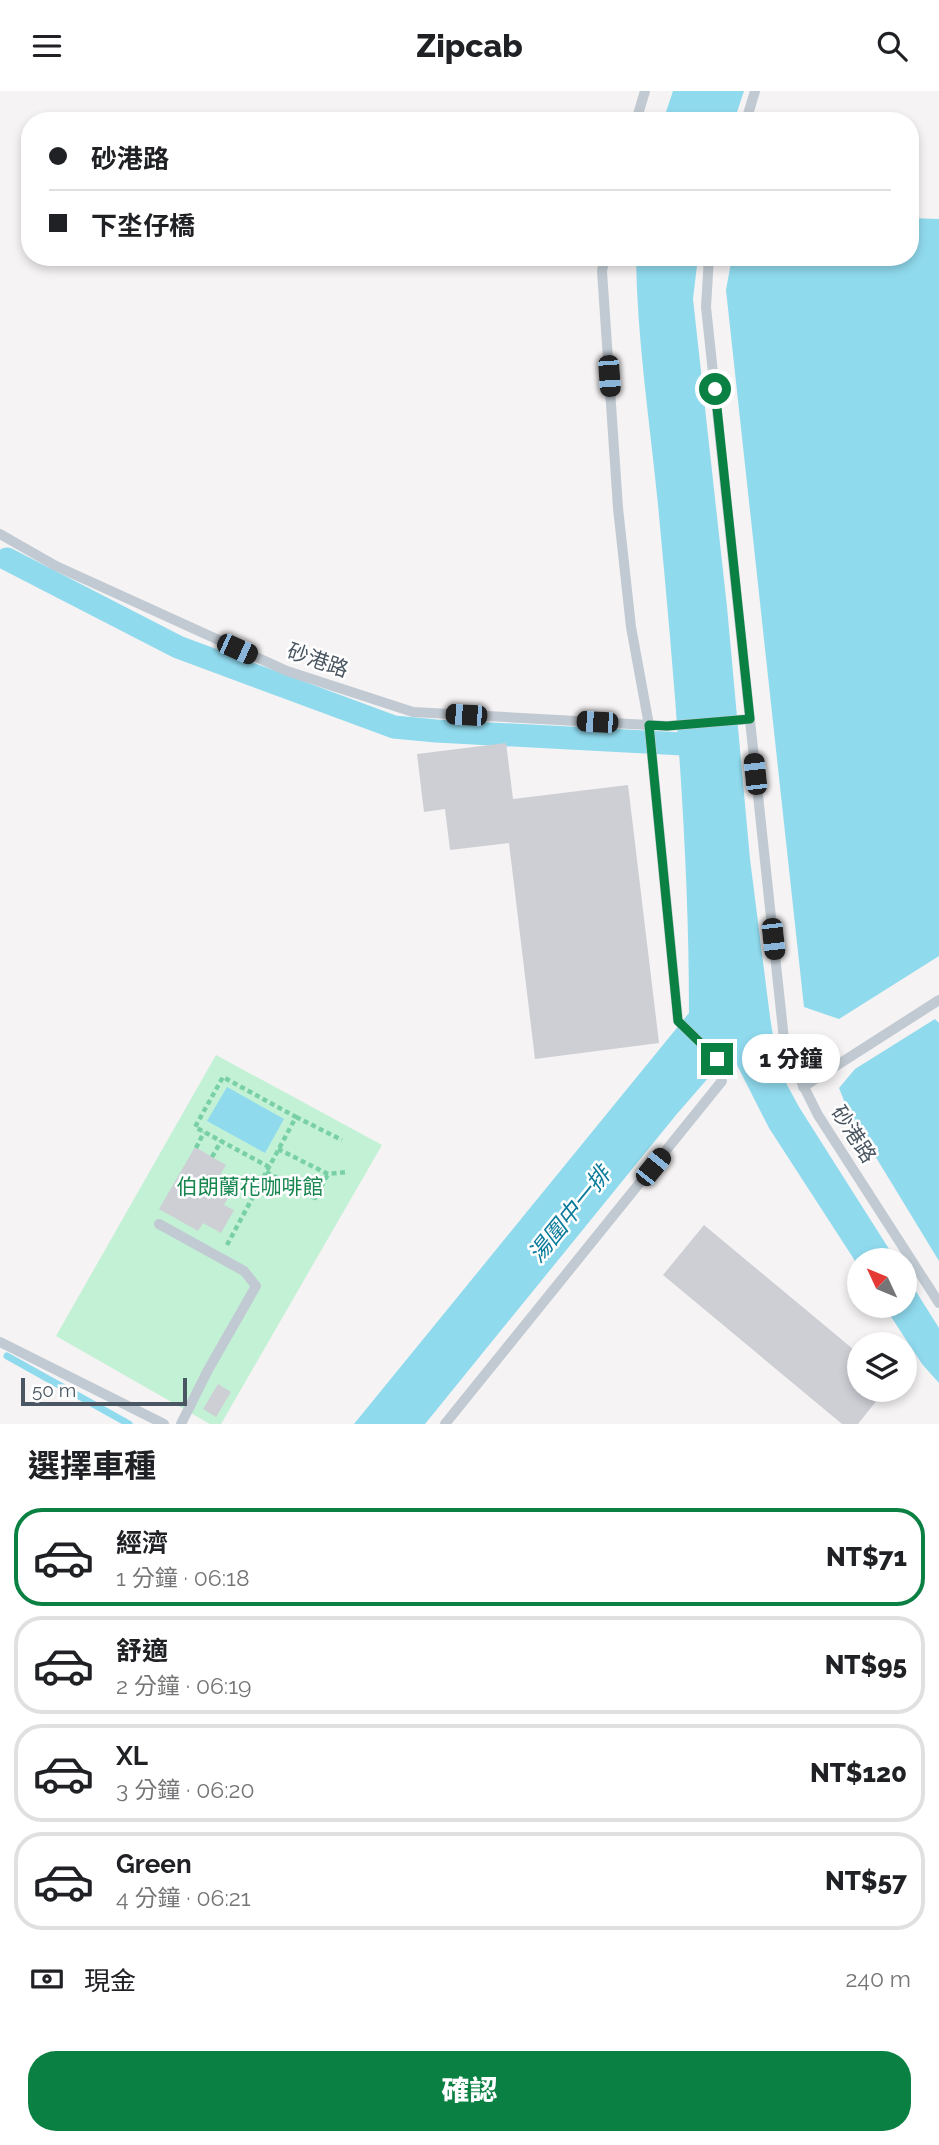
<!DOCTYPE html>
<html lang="zh-TW">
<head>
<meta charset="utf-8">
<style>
  :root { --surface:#fff; --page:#f6f6f6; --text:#202124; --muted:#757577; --line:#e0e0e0; --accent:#0b8043 }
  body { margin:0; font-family:Raleway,"Noto Sans TC",sans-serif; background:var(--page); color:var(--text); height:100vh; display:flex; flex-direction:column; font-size:26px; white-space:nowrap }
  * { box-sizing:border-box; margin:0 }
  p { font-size:23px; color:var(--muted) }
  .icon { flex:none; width:38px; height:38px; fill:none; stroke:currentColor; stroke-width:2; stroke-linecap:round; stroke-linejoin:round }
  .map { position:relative; height:1333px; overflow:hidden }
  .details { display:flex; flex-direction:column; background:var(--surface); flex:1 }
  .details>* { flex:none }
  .guide { position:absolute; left:21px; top:21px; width:898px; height:154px; border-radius:28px; box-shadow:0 4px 10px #0003; display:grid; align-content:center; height:154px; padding:0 28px; background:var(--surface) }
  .needle { width:46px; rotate:314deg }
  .tools { position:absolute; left:847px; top:1157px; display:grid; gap:14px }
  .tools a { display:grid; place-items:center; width:70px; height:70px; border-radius:50%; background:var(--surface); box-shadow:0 4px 10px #0003; font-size:35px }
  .scale { position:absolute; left:21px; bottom:18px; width:166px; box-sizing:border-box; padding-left:7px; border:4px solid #4a5661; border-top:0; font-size:19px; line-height:24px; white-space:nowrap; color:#4a5661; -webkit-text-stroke:5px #fff; paint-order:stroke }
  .end { position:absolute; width:32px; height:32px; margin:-16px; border:9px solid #0b8043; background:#fff; box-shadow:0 0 0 4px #fff }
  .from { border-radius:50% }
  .bubble { position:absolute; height:49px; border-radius:24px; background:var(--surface); box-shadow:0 4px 10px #0003; font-size:23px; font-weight:800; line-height:49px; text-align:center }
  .car { position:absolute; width:21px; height:42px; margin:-21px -10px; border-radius:9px; box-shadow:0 0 5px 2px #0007; background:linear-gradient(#222 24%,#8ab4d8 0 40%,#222 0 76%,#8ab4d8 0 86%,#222 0) }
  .guide b { display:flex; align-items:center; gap:24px; height:66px; font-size:26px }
  .guide b+b { border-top:2px solid var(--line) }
  .guide i { width:18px; height:18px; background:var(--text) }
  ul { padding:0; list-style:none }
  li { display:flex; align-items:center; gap:21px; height:98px; margin:0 14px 10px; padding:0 14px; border:4px solid var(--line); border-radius:28px }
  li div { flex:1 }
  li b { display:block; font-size:26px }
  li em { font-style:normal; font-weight:800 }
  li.on { border-color:var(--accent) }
  li>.icon { width:63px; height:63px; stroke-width:1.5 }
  h2 { padding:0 28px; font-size:32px; line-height:84px }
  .pay { display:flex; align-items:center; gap:18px; height:77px; padding:0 28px; font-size:26px }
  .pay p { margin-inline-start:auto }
  .button { display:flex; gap:14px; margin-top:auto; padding:14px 28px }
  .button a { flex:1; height:80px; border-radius:28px; background:var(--accent); color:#fff; font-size:28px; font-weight:800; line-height:80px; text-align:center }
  header { display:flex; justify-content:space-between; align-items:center; height:91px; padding:0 28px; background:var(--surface); font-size:32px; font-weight:800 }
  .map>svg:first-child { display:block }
  .green { fill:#c3f1d5 }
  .water { fill:#90daee }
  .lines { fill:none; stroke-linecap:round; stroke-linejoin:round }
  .stream { stroke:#90daee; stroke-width:7 }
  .canal { stroke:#90daee; stroke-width:23 }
  .building { fill:#cdcfd5 }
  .path { stroke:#7ad0a6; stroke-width:4.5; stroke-dasharray:5 3.5; stroke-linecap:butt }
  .lane { stroke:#c1cad2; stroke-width:10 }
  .route { stroke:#0b8043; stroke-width:9 }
  .labels { text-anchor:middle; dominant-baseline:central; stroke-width:5; stroke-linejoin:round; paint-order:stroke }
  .street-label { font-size:21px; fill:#4a5661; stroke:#fff }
  .park-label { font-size:21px; fill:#17864f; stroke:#fff }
  .water-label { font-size:23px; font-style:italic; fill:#0c7c9b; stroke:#fff }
</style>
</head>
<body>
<header><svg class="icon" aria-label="menu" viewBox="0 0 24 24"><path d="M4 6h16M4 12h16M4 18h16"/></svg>Zipcab<svg class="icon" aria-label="search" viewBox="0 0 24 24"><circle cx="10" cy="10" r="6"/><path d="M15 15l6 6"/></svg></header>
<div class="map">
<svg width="939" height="1333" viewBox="0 0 939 1333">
  <rect width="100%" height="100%" fill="#f5f3f3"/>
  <polygon class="green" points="216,964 382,1054 221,1333 210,1333 56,1245"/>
  <g class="water">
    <polygon points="673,0 744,0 734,30 663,30"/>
    <polygon points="910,127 939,128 939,865 839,928 804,916 726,199 732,166 910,166"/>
    <path d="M636,166H698L693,208L727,516L750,768L770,926L778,977L799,1016L896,1169H859V1176L769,1037L734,968L729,963L676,1024L425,1333H354L689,922C689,753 674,583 658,414C650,332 637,249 636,166Z"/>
    <polygon points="935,928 939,932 939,1170 849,1022 839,997 855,978"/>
    <polygon points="227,996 284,1028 265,1062 207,1030"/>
    <polygon points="905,1183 939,1237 939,1292 922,1273 884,1215 905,1214"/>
  </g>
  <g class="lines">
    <polyline class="stream" points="7,1265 129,1333"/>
    <polyline class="canal" points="7,468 178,556 394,636 436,640 702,654"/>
  </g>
  <g class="building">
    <polygon points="506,652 513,708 628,694 659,952 535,968 509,752 450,759 445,718 424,721 417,663"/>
    <polygon points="195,1056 226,1074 220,1084 226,1087 222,1094 232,1100 224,1114 234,1119 221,1142 203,1132 198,1140 159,1118"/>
    <polygon points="704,1134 859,1263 859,1298 886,1298 858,1333 842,1333 663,1184"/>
    <polygon points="218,1293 231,1301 216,1326 203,1318"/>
  </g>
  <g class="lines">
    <g class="path">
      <polyline points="296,1026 342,1049"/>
      <polyline points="196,1057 204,1041"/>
      <polyline points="278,1058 328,1083 347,1081"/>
      <polyline points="212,1066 221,1050"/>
      <polyline points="266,1081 315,1107 328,1083"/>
      <polyline points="227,1154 296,1026 223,986 195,1036 269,1076"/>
    </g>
    <g class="lane">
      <polyline points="636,30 645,0"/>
      <polyline points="746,30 755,0"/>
      <polyline points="709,166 706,216 785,958 818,1024 939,1212"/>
      <polyline points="0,443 56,475 287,580 413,621 667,635 750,628"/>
      <polyline points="803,996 939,909"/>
      <polyline points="159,1133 244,1180 256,1195 208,1279 181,1333"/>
      <polyline points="0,1251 164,1333"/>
      <polyline points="445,1333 722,990 717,968 678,930 649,634 631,536 618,417 602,180 605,166"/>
    </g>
  </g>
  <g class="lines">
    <polyline class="route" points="715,298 750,628 667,635 649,634 678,930 717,968"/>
  </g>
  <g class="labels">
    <g class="street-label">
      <text transform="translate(318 569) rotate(19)">砂港路</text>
      <text transform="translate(854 1043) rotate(57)">砂港路</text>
    </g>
    <g class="park-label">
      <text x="250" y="1095">伯朗蘭花咖啡館</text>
    </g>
    <g class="water-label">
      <text transform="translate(569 1123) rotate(-51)">湯圍中一排</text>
    </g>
  </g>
</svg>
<div class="tools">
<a><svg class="needle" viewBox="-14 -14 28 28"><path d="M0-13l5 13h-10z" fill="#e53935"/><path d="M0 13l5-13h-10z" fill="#757577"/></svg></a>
<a><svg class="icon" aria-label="layers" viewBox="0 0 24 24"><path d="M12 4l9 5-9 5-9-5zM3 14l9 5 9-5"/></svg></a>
</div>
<div class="scale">50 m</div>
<i class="end from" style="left:715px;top:298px"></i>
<i class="end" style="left:717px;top:968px"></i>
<div class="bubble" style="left:742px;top:943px;width:98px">1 分鐘</div>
<i class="car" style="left:609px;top:285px;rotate:176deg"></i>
<i class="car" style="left:237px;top:558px;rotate:114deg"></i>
<i class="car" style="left:466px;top:624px;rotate:273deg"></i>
<i class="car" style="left:597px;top:631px;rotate:273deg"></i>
<i class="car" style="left:755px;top:683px;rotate:354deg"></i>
<i class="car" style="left:773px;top:848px;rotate:174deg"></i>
<i class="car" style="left:653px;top:1076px;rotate:39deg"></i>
<div class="guide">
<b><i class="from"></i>砂港路</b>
<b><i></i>下坔仔橋</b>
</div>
</div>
<section class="details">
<h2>選擇車種</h2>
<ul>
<li class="on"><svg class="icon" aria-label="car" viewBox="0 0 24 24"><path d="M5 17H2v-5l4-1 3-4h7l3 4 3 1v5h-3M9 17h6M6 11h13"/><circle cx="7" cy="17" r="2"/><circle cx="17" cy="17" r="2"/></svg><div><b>經濟</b><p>1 分鐘 · 06:18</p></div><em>NT$71</em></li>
<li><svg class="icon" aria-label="car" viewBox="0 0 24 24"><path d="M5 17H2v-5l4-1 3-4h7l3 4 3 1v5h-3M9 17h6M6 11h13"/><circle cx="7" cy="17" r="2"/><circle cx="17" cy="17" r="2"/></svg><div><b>舒適</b><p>2 分鐘 · 06:19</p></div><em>NT$95</em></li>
<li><svg class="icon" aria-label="car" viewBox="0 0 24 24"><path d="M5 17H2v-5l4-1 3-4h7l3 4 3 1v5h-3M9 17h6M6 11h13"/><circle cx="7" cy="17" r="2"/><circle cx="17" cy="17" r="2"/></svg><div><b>XL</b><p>3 分鐘 · 06:20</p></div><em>NT$120</em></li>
<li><svg class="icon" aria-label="car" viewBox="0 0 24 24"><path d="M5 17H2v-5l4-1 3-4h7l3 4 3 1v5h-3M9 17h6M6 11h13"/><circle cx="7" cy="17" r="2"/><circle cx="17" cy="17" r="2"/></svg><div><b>Green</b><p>4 分鐘 · 06:21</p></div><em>NT$57</em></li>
</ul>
<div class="pay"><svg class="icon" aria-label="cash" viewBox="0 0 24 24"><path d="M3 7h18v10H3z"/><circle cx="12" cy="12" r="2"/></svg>現金<p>240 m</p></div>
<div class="button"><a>確認</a></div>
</section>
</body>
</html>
